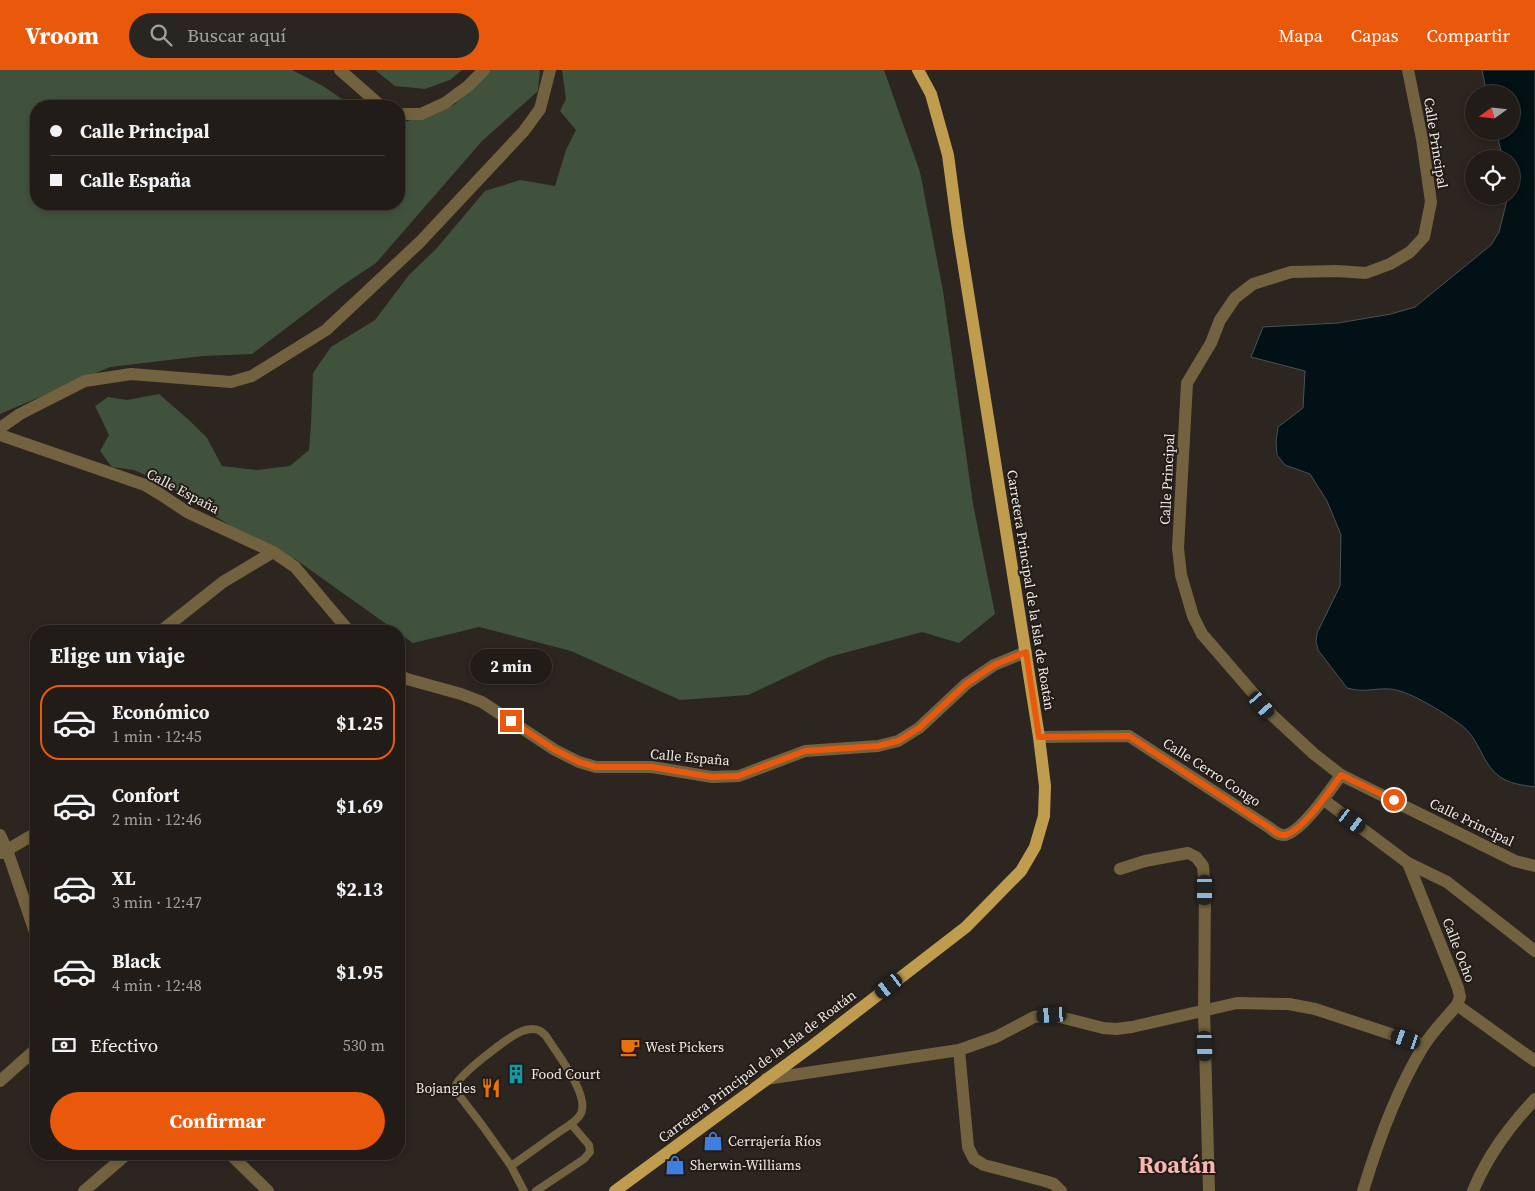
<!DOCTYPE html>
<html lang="es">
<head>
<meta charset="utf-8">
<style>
  :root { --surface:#211c18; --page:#292521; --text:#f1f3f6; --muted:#a2a1a2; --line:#3e3a37; --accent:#ea580c }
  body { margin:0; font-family:"Source Serif 4",serif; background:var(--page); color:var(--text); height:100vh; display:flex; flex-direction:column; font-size:19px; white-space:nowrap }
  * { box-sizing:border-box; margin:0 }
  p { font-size:16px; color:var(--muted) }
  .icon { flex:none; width:28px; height:28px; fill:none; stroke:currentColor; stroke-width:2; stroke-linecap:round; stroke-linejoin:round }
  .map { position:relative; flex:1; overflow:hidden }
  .panel { position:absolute; left:30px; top:555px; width:375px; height:535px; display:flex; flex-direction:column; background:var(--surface); border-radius:20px; box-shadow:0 2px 8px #0003,0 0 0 1px var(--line) }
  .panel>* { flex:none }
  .hud { position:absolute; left:30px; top:30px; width:375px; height:110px; border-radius:20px; box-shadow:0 2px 8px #0003,0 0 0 1px var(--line); display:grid; align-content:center; height:110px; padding:0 20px; background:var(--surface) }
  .needle { width:32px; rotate:255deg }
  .tools { position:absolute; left:1465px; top:15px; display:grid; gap:10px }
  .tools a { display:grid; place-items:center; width:55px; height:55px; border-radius:50%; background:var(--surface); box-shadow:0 2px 8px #0003,0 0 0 1px var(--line); font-size:25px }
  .end { position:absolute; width:22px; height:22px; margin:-11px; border:6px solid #ea580c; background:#fff; box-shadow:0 0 0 2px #fff }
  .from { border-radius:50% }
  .bubble { position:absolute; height:35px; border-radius:18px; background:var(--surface); box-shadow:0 2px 8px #0003,0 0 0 1px var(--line); font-size:16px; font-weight:700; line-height:35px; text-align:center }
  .car { position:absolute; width:15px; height:30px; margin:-15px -8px; border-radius:6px; box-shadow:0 0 4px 1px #0007; background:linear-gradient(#222 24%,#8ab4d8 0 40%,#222 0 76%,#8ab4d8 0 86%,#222 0) }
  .hud b { display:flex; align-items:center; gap:18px; height:48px; font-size:19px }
  .hud b+b { border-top:1px solid var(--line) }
  .hud i { width:12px; height:12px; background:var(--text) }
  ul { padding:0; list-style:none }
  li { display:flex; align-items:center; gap:15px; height:75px; margin:0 10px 8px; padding:0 10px; border:2px solid transparent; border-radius:20px }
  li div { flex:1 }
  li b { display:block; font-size:19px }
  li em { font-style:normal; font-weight:700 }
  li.active { border-color:var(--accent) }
  li>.icon { width:45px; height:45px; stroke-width:1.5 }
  h2 { padding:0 20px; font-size:22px; line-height:60px }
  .pay { display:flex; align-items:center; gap:12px; height:55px; padding:0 20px; font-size:19px }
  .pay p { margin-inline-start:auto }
  .cta { display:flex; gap:10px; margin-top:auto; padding:10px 20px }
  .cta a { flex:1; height:58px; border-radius:30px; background:var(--accent); color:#fff; font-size:20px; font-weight:700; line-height:58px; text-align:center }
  header { display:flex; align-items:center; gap:30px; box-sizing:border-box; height:70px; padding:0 25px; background:var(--accent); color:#fff }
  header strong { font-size:24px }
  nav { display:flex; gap:28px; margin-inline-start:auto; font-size:18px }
  .search { width:350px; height:45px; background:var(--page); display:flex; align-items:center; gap:12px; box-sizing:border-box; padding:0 18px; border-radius:28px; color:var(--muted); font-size:19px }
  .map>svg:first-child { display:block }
  .green { fill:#41523c }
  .water { fill:#021115; stroke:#495254 }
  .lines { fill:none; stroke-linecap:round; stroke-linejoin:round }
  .service { stroke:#73623f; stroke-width:8 }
  .minor { stroke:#73623f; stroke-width:12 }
  .tertiary { stroke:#73623f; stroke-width:12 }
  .primary { stroke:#c09c4f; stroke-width:12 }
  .route { stroke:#ea580c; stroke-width:6 }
  .labels { text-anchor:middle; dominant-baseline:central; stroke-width:4; stroke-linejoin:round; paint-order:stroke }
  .street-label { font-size:14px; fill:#f0ebe8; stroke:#221b17 }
  .poi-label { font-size:14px; fill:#f0ebe8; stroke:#221b17; text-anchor:start }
  .town-label { font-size:24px; font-weight:bold; fill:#f9b5b0; stroke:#221b17 }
</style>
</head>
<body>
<header>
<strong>Vroom</strong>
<div class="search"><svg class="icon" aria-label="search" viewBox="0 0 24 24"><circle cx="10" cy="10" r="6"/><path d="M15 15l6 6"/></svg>Buscar aquí</div>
<nav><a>Mapa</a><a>Capas</a><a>Compartir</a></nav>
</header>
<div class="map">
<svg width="1535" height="1121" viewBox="0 0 1535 1121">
  <rect width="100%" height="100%" fill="#2c2520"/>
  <g class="green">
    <polygon points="0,0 292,0 323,16 352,36 36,36 36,134 399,134 399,54 454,35 489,0 540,0 538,21 482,71 376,193 343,215 252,284 203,286 110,297 0,344"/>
    <polygon points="375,0 462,0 450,10 425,19 395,16"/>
    <polygon points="562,0 884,0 920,102 943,221 973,434 995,544 959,573 922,562 829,587 748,625 680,630 571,581 479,557 413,573 295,489 278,486 262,476 165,414 134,400 112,397 100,381 109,365 95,336 108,327 127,330 159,324 190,351 207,368 222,396 257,400 290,396 309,380 311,354 313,303 331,277 375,250 409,205 436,179 485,121 520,110 555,116 566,80 576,60 560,41 566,29"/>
  </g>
  <path class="water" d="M1482,0H1535V717C1523,715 1509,714 1499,706C1485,696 1481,678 1471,665C1467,659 1460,654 1454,650C1439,640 1406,619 1389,619C1373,618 1365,623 1347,618L1318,580L1316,572L1317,563L1340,516L1341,465L1327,431L1310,404L1285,395L1277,385L1276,372L1278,357L1303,338L1305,301L1251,287L1263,257L1338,253L1391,244L1415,237L1491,175L1499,162L1508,126H1511V89H1503L1496,61H1511V24H1487Z"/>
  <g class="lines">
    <g class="service">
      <path d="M511,1096C527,1085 543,1073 559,1062C565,1058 576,1052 580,1045C592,1027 556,982 546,966C542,962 539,959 533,959C528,959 522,961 518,963C505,970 461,1003 456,1015L458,1024L482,1055L511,1096L524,1121"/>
      <polyline points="536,1121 584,1089 590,1082 589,1075 571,1054"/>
    </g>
    <g class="minor">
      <polyline points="340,0 381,36"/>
      <polyline points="399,44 421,44 445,33 468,16 484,0"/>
      <polyline points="0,358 20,344 85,311 131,304 231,312 252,306 326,260 420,172 524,61 540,39 550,0"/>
      <polyline points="0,365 145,415 160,424 187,442 273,482 295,497 349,561"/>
      <polyline points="161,561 223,512 273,482"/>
      <polyline points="399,605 407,609 461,624 482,632 555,680 579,692 596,697 652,697 712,707 739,706 805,681 878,676 898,671 919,658 966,614 994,595 1026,582"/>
      <path d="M1324,730L1408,793L1458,918L1460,927L1457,935C1446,948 1432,962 1423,977C1396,1021 1378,1071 1363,1121"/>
      <polyline points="0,765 7,780 36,865"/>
      <polyline points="2,783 36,763"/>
      <polyline points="1408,793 1447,812 1535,881"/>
      <polyline points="1120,799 1145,791 1188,783 1196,787 1203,796 1205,820 1204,940 1209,1121"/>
      <polyline points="1457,935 1535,991"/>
      <polyline points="959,980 968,1077 974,1089 984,1095 1045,1111 1054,1114 1061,1121"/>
      <polyline points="766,1009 959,980 996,967 1034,947 1041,946 1052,945 1103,958 1116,959 1132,957 1237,933 1289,934 1315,939 1424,975"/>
      <polyline points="0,1011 36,979"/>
      <polyline points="230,1084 268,1121"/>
      <polyline points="84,1121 127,1084"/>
      <path d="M1473,1121C1488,1085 1509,1057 1535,1029"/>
    </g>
    <g class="tertiary">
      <polyline points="1408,0 1422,69 1431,132 1424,167 1410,182 1390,194 1366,203 1337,201 1291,202 1253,214 1235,228 1220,250 1211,273 1187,313 1178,478 1181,505 1193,546 1202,564 1273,646 1314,684 1341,705 1515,791 1535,796"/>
      <path d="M1039,667L1129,666L1270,758C1274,761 1277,765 1284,765C1300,764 1332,718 1341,705"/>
    </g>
    <polyline class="primary" points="615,1121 812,976 966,857 1021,801 1035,777 1044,746 1045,716 1039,667 958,160 948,85 931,24 918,0"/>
  </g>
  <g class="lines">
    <path class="route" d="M511,651L555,680L579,692L596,697H652L712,707L738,706L805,681L878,676L898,671L919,658L966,614L994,595L1026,582L1039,667L1129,666L1270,758C1274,761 1277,765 1284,765C1300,764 1332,718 1341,705L1394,730"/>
  </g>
  <defs>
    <symbol id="cafe-bare" viewBox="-9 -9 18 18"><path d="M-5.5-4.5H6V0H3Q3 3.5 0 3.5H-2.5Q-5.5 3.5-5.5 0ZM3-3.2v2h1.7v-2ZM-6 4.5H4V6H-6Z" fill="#e8710a" stroke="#221b17" stroke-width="2.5" paint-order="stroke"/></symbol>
    <symbol id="building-bare" viewBox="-9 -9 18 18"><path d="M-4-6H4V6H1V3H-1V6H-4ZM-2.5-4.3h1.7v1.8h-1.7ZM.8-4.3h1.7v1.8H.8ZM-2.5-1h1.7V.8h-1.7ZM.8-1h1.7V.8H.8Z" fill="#0f9aa8" stroke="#221b17" stroke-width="2.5" paint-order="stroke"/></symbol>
    <symbol id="restaurant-bare" viewBox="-9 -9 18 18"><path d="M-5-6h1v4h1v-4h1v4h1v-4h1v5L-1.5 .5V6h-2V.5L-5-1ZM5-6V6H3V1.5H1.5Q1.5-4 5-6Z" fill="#e8710a" stroke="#221b17" stroke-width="2.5" paint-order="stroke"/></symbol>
    <symbol id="shop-bare" viewBox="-9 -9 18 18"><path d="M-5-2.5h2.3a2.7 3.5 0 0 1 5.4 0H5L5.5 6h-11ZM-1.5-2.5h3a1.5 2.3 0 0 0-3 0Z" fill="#3f7fe0" stroke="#221b17" stroke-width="2.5" paint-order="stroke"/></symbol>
  </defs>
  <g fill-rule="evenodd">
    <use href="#cafe-bare" x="616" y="963" width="28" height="28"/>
    <use href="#building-bare" x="502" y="990" width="28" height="28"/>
    <use href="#restaurant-bare" x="477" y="1004" width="28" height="28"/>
    <use href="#shop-bare" x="699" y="1057" width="28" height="28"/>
    <use href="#shop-bare" x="661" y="1081" width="28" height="28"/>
  </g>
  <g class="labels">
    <g class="street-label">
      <text transform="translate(1436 73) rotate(81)">Calle Principal</text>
      <text transform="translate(1167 409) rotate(-87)">Calle Principal</text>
      <text transform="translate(183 421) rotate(28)">Calle España</text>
      <text transform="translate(1031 520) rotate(81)">Carretera Principal de la Isla de Roatán</text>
      <text transform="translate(690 687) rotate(5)">Calle España</text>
      <text transform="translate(1212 702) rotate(33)">Calle Cerro Congo</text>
      <text transform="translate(1472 752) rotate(26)">Calle Principal</text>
      <text transform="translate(1459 880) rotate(69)">Calle Ocho</text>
      <text transform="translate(757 996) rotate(-37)">Carretera Principal de la Isla de Roatán</text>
    </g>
    <g class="poi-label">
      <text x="645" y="977">West Pickers</text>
      <text x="531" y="1004">Food Court</text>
      <text x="476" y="1018" text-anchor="end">Bojangles</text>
      <text x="728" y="1071">Cerrajería Ríos</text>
      <text x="690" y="1095">Sherwin-Williams</text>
    </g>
    <g class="town-label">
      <text x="1177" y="1094">Roatán</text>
    </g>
  </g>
</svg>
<div class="tools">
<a><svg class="needle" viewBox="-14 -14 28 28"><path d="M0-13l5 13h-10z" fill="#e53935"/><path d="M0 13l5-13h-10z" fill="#a2a1a2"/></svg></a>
<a><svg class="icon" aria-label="locate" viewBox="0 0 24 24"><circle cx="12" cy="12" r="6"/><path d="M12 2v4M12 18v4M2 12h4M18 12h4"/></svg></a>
</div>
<i class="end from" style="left:1394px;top:730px"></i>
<i class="end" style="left:511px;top:651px"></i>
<div class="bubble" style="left:470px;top:579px;width:82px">2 min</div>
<i class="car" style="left:1262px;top:635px;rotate:139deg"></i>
<i class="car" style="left:1352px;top:751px;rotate:127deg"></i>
<i class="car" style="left:1205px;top:820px;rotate:180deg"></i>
<i class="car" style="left:889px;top:916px;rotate:232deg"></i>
<i class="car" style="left:1052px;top:945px;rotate:266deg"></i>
<i class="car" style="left:1406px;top:969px;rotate:289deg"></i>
<i class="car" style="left:1205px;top:976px;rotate:178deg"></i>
<div class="hud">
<b><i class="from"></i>Calle Principal</b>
<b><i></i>Calle España</b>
</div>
<section class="panel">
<h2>Elige un viaje</h2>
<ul>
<li class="active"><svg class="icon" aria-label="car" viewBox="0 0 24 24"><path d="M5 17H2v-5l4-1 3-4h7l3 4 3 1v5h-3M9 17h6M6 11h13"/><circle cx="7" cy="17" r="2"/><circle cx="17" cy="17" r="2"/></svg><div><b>Económico</b><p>1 min · 12:45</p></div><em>$1.25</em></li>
<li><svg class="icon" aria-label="car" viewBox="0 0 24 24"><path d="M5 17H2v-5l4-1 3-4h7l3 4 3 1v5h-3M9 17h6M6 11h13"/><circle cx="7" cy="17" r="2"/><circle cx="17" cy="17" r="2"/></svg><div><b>Confort</b><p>2 min · 12:46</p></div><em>$1.69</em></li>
<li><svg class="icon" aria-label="car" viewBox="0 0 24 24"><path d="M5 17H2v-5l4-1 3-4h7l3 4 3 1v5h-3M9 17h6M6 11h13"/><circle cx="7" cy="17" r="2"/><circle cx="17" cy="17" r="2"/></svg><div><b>XL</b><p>3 min · 12:47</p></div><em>$2.13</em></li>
<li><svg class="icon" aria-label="car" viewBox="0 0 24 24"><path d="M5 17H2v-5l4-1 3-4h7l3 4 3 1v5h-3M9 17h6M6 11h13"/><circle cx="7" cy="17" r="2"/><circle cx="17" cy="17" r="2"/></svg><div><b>Black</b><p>4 min · 12:48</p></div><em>$1.95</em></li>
</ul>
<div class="pay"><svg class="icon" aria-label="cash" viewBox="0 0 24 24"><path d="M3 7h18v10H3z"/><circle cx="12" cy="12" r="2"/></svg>Efectivo<p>530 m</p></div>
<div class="cta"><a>Confirmar</a></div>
</section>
</div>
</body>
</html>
